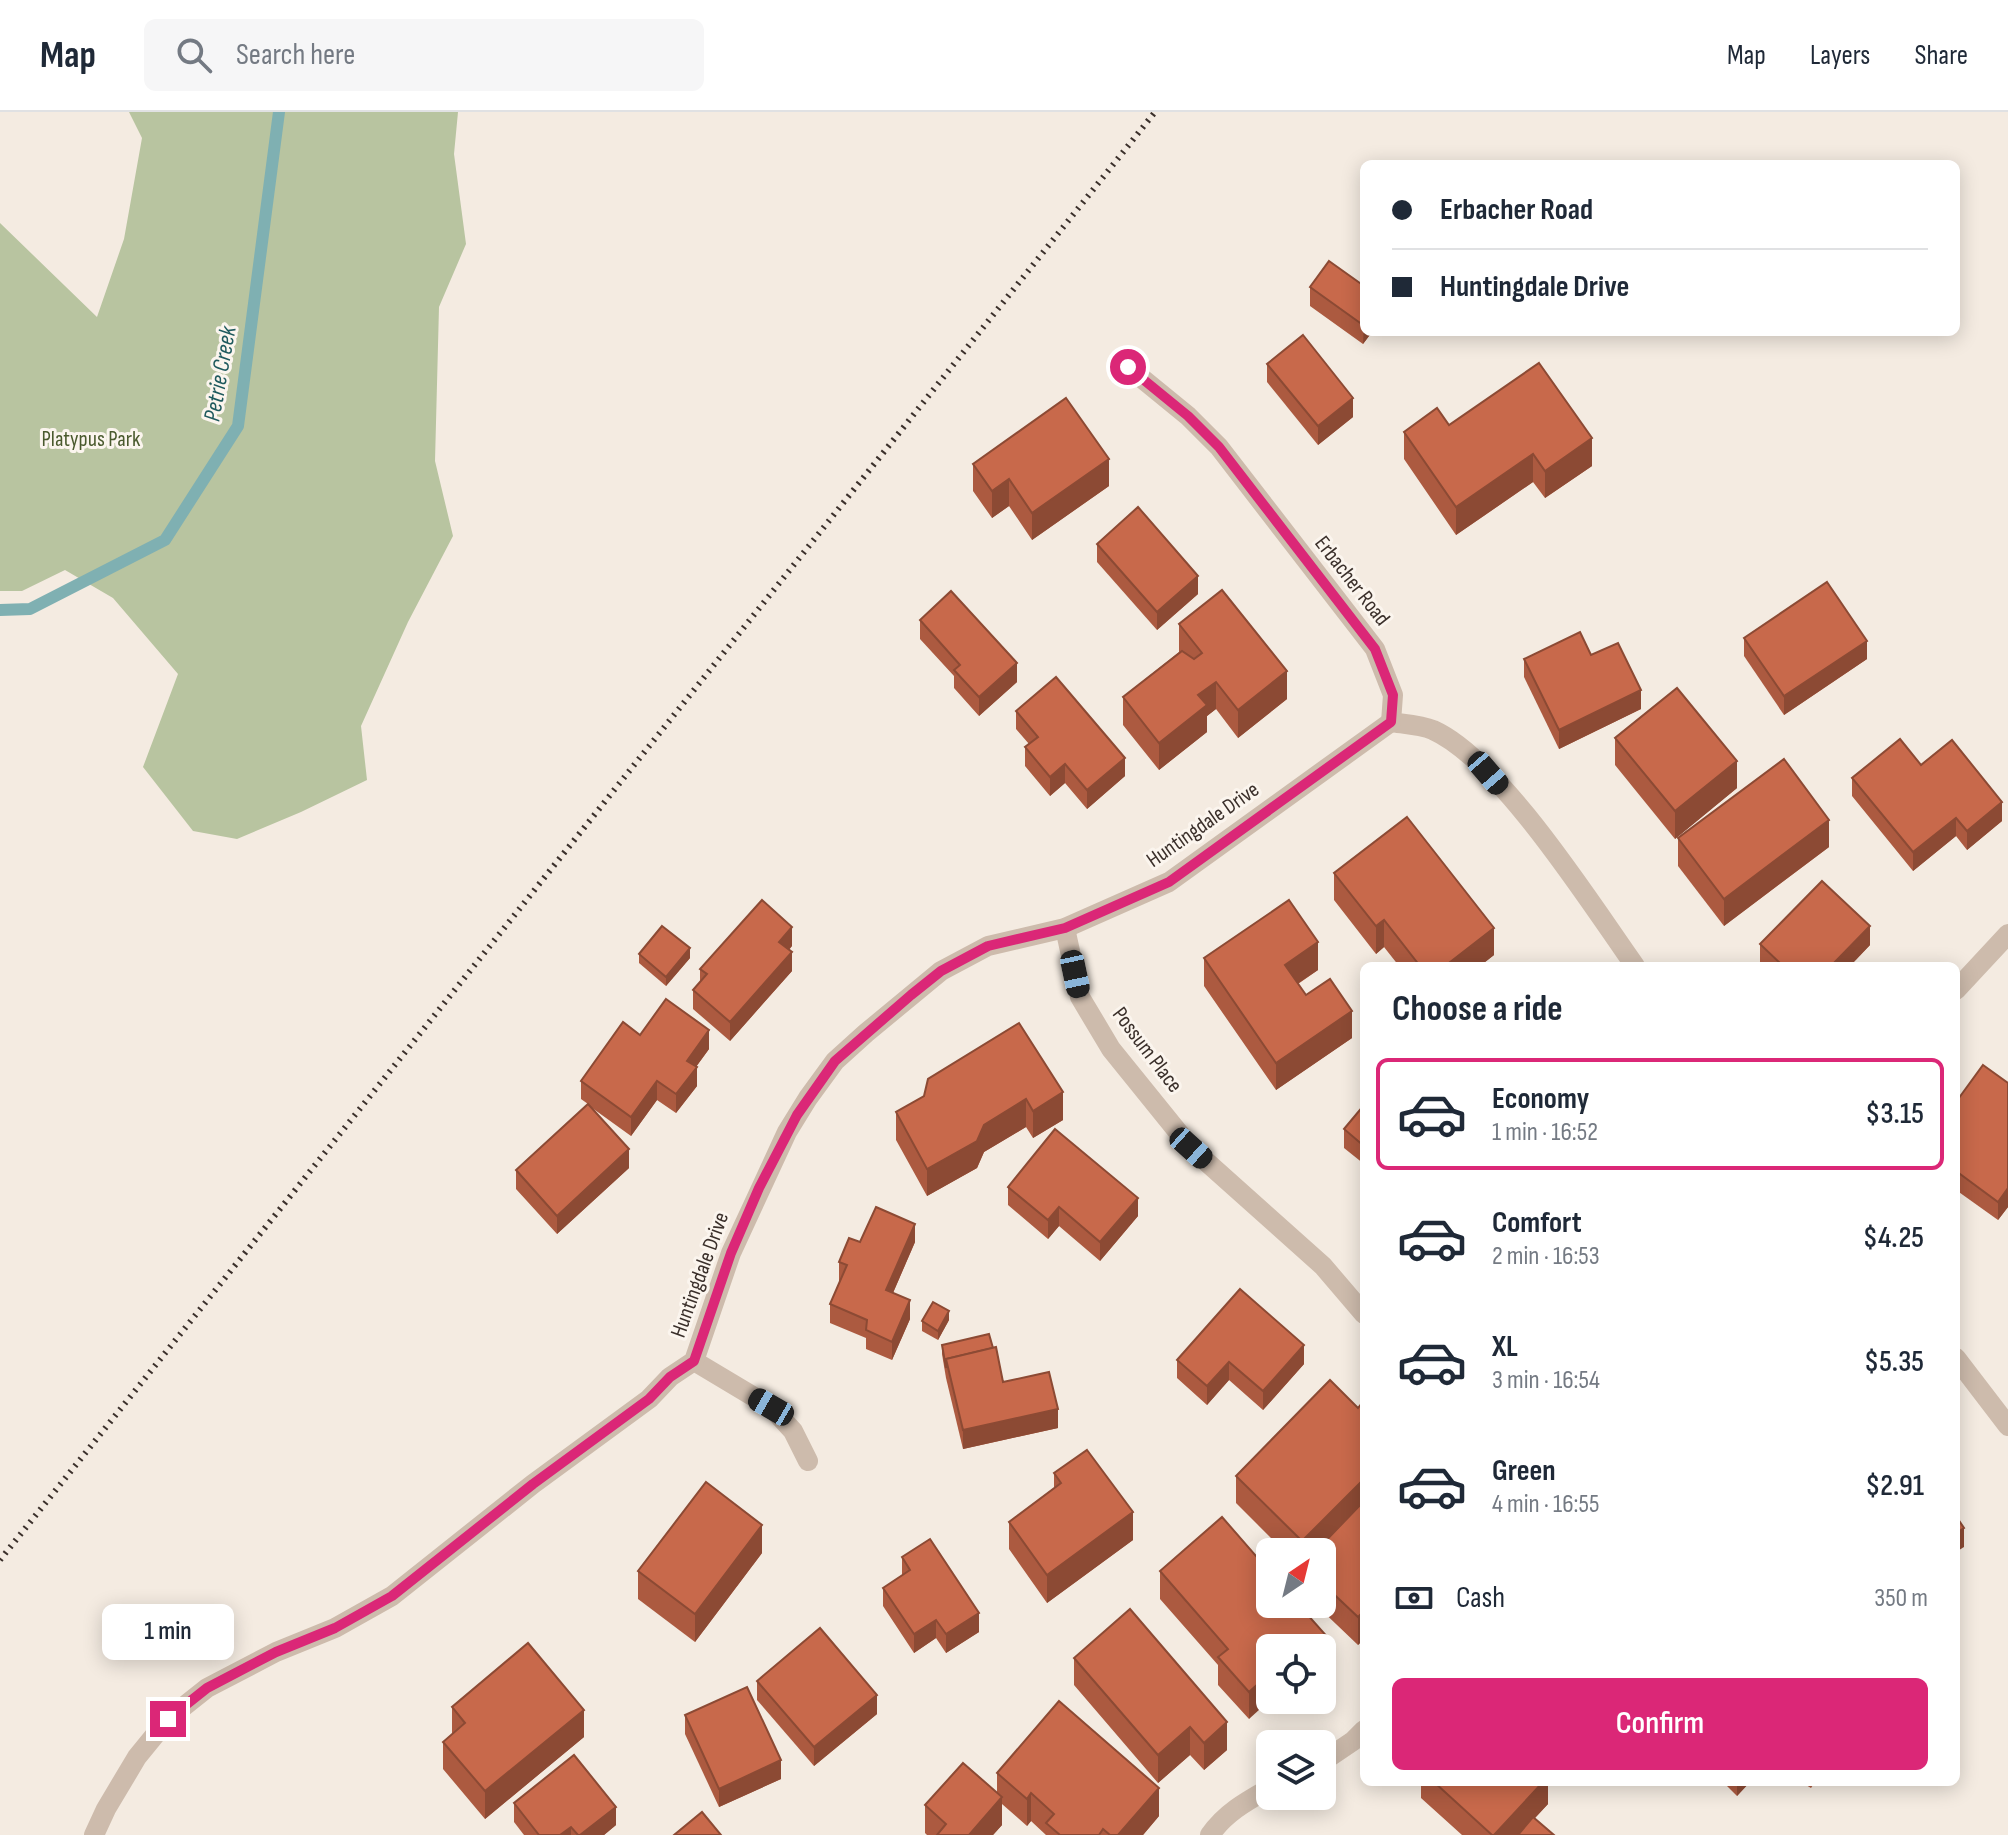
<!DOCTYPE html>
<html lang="en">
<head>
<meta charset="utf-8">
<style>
  :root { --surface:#fff; --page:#f6f6f7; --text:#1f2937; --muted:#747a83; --line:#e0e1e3; --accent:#db2777 }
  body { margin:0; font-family:"Sofia Sans Condensed",sans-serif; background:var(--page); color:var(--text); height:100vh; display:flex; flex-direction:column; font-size:30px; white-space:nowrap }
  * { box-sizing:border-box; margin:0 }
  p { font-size:26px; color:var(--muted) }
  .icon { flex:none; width:44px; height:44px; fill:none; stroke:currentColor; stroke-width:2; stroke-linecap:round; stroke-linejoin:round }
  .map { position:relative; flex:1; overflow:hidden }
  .panel { position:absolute; left:1360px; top:850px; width:600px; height:824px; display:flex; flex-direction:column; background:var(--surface); border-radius:12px; box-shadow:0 4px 20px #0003 }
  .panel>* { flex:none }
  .hud { position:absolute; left:1360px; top:48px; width:600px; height:176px; border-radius:12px; box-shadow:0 4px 20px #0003; display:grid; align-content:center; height:176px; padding:0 32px; background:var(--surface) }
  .needle { width:52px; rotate:35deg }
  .buttons { position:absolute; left:1256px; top:1426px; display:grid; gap:16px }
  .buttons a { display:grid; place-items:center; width:80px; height:80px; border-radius:12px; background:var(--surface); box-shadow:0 4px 20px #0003; font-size:40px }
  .end { position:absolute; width:36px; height:36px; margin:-18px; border:10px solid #db2777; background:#fff; box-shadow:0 0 0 4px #fff }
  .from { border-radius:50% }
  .bubble { position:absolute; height:56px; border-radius:12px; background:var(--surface); box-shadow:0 4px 20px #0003; font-size:26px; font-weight:600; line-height:56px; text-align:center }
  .car { position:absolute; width:24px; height:48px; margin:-24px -12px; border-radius:10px; box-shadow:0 0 6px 2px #0007; background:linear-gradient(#222 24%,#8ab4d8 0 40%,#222 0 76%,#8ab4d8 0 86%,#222 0) }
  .hud b { display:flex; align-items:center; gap:28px; height:76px; font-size:30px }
  .hud b+b { border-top:2px solid var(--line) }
  .hud i { width:20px; height:20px; background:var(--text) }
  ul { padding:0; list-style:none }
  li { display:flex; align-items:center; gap:24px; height:112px; margin:0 16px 12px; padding:0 16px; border:4px solid transparent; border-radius:12px }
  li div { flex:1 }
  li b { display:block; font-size:30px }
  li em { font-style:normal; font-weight:600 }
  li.active { border-color:var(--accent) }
  li>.icon { width:72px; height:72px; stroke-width:1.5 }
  h2 { padding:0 32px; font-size:36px; line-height:96px }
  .pay { display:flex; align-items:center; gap:20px; height:88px; padding:0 32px; font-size:30px }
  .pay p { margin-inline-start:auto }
  .button { display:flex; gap:16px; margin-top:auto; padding:16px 32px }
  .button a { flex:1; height:92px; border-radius:12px; background:var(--accent); color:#fff; font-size:32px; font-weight:600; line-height:92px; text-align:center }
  header { display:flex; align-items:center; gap:48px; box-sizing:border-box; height:112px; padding:0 40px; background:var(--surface); border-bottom:2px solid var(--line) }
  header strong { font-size:38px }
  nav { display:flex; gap:44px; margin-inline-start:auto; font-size:28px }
  .search { width:560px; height:72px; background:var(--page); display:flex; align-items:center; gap:20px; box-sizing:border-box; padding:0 28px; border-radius:12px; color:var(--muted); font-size:30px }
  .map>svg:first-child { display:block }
  .green { fill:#b8c4a0 }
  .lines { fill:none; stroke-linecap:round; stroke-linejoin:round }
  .stream { stroke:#7fb0b2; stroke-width:12 }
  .minor { stroke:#cdbbac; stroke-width:20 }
  .rail { stroke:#3b302b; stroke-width:6; stroke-dasharray:2 6; stroke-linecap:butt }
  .wall { fill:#ac5a40 }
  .shaded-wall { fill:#8c4a34 }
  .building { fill:#c8694b; stroke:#8c4a34; stroke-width:2 }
  .route { stroke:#db2777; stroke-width:10 }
  .labels { text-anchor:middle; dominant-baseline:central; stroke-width:6; stroke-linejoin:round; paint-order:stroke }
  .park-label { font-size:22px; fill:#4a5a2e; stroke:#fbf5ee }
  .street-label { font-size:22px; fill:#3b302b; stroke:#fbf5ee }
  .water-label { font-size:24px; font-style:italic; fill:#1f5a5e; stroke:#fbf5ee }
</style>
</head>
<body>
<header>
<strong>Map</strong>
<div class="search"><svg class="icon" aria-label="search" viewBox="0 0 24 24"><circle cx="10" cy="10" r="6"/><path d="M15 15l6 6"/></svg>Search here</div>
<nav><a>Map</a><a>Layers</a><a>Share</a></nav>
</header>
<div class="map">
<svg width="2008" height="1723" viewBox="0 0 2008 1723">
  <rect width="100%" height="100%" fill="#f4ebe1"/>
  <polygon class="green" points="129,0 458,0 454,42 466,132 439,195 435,349 453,424 408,510 361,614 367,668 301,700 237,727 193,719 143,655 178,562 113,486 65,458 22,479 0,479 0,111 97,205 124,127 142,26"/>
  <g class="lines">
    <polyline class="stream" points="0,498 30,497 165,428 238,314 279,0"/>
    <g class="minor">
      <path d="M1128,255L1188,304L1219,335L1375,537L1393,583L1391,610C1404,612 1421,613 1433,618C1500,648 1591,792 1635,854"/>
      <polyline points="1065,816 1080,885 1111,937 1191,1036 1323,1154 1364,1202"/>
      <polyline points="1956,878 2008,822"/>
      <polyline points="1956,1246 2008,1314"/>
      <polyline points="694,1249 771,1295 793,1319 808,1349"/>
      <polyline points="1322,1650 1353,1629 1364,1618"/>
      <polyline points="94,1723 106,1697 137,1645 168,1607 207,1576 276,1540 335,1516 392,1484 533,1372 649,1287 670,1265 694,1249 731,1141 787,1020 808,986 835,949 866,921 941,859 988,834 1065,816 1169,770 1391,610"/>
      <path d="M1210,1723C1225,1701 1247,1689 1270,1676"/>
    </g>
    <polyline class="rail" points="0,1448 1155,0"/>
  </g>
  <g class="wall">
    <polygon points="1364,174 1364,220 1372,220 1363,232 1310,194 1310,175"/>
    <polygon points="1267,252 1353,305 1318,333 1267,270"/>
    <polygon points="1449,313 1592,354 1545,386 1533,370 1456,423 1404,347 1404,320"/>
    <polygon points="973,352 1109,374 1032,428 1009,394 992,406 973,379"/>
    <polygon points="1097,432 1198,482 1157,518 1097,450"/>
    <polygon points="920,508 1017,570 979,604 954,576 954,564 920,527"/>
    <polygon points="1179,512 1287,587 1238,626 1216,597 1207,604 1207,620 1159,658 1123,613 1123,585 1179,540"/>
    <polygon points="1744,526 1867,547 1784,603 1744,544"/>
    <polygon points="1591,543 1641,597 1559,637 1524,565 1524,547"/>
    <polygon points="1016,599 1125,664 1087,697 1065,671 1050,684 1025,654 1025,635 1029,632 1016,617"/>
    <polygon points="1615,626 1737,676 1675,727 1615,653"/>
    <polygon points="1921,653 2002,709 1967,738 1956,724 1913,759 1852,684 1852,666"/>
    <polygon points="1678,726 1829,735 1724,814 1678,754"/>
    <polygon points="1334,761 1494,843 1480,854 1399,854 1384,835 1376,842 1334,788"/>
    <polygon points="1760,832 1870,833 1850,854 1764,854 1760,851"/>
    <polygon points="792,834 789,838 792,859 730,929 693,897 693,878 700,870 700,857"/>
    <polygon points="639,842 690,846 666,874 639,851"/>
    <polygon points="1204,846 1318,858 1298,872 1306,883 1352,926 1276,978 1204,874"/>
    <polygon points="1019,911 1063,1008 1033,1026 1026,1015 984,1040 977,1056 927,1084 896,1028 896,1000 924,984"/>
    <polygon points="640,923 709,937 696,955 697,974 676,1001 657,988 631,1024 588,993 629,1056 557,1122 516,1077 516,1058 588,992 581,987 581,969"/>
    <polygon points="2008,971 2008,1095 1998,1108 1956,1078 1956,990"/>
    <polygon points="1364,993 1364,1052 1344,1036 1344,1017"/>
    <polygon points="1008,1075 1138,1104 1100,1149 1059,1114 1048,1127 1008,1093"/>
    <polygon points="860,1130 915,1130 893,1181 910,1207 892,1248 866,1237 866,1226 830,1211 830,1192 840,1169 839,1169 839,1150"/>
    <polygon points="949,1208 938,1228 922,1219 922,1209"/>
    <polygon points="942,1233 1003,1270 1058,1316 963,1337 946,1266 942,1242"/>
    <polygon points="1177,1248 1304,1252 1263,1298 1229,1268 1207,1293 1177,1266"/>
    <polygon points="1364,1293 1364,1527 1358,1533 1315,1492 1322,1492 1322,1440 1285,1440 1236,1391 1236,1364"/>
    <polygon points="1054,1361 1133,1428 1047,1491 1009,1437 1009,1410 1054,1376"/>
    <polygon points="762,1441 695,1530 638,1487 638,1459"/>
    <polygon points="902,1445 979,1520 946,1541 936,1526 914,1541 883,1494 883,1476 902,1463"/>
    <polygon points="1160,1459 1331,1556 1270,1536 1249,1607 1218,1573 1218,1553 1160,1487"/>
    <polygon points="1074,1546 1227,1638 1204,1658 1190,1643 1158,1671 1074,1573"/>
    <polygon points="757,1569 877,1602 814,1654 757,1588"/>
    <polygon points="1274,1588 1294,1588 1283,1598"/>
    <polygon points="452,1595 584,1625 485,1707 443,1657 443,1630 452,1622"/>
    <polygon points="685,1603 781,1667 719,1695 685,1622"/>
    <polygon points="997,1661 1159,1704 1143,1723 1046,1723 1031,1709 1027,1714 1002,1692 1002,1713 993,1723 927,1723 925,1721 925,1693 997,1681"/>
    <polygon points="1421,1670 1548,1670 1548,1692 1534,1707 1554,1723 1462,1723 1421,1686"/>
    <polygon points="1723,1670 1750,1670 1737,1684"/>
    <polygon points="1801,1670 1815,1670 1811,1676"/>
    <polygon points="514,1691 616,1713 604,1723 524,1723 514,1710"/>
  </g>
  <g class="shaded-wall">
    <polygon points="1364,212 1364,220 1372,220 1363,232"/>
    <polygon points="1353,286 1353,305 1318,333 1318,314"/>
    <polygon points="1592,326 1592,354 1545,386 1545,359"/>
    <polygon points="1533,342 1533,370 1456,423 1456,395"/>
    <polygon points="1109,347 1109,374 1032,428 1032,401"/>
    <polygon points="1009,367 1009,394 992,406 992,379"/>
    <polygon points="1198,464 1198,482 1157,518 1157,500"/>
    <polygon points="1867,529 1867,547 1784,603 1784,584"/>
    <polygon points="1017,551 1017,570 979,604 979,585"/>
    <polygon points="1287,559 1287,587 1238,626 1238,598"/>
    <polygon points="1216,570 1216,597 1207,604 1207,620 1159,658 1159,631 1198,583"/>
    <polygon points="1641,578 1641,597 1559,637 1559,618"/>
    <polygon points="1125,646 1125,664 1087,697 1087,678"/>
    <polygon points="1737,649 1737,676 1675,727 1675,699"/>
    <polygon points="1065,652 1065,671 1050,684 1050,665"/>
    <polygon points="2002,690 2002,709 1967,738 1967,719"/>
    <polygon points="1956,706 1956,724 1913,759 1913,740"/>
    <polygon points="1829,708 1829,735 1724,814 1724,787"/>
    <polygon points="1384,808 1384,835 1376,842 1376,814"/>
    <polygon points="1870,814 1870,833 1850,854 1831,854"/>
    <polygon points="792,815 792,834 779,848 779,830"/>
    <polygon points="1494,816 1494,843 1480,854 1445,854"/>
    <polygon points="1318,830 1318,858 1285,880 1285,853"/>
    <polygon points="690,836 690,846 666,874 666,865"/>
    <polygon points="792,840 792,859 730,929 730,910"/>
    <polygon points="1352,899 1352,926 1276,978 1276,951"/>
    <polygon points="709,918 709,937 687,967 687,949"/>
    <polygon points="697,955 697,974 676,1001 676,982"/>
    <polygon points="657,969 657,988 631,1024 631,1005"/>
    <polygon points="1063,980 1063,1008 1033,1026 1033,999"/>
    <polygon points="1026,987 1026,1015 984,1040 977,1056 927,1084 927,1057 984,1013"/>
    <polygon points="629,1037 629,1056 557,1122 557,1104"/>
    <polygon points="2008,1076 2008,1095 1998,1108 1998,1090"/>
    <polygon points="1138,1086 1138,1104 1100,1149 1100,1130"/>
    <polygon points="1059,1095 1059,1114 1048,1127 1048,1108"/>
    <polygon points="915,1112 915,1130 886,1197 886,1178"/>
    <polygon points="910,1188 910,1207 892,1248 892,1230"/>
    <polygon points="949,1199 949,1208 938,1228 938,1219"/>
    <polygon points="1304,1233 1304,1252 1263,1298 1263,1279"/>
    <polygon points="1229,1250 1229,1268 1207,1293 1207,1274"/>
    <polygon points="1058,1297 1058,1316 963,1337 963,1318"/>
    <polygon points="1364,1367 1364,1394 1319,1440 1302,1440 1302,1429"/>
    <polygon points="1133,1400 1133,1428 1047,1491 1047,1463"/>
    <polygon points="762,1413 762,1441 695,1530 695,1502"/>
    <polygon points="1964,1416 1964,1435 1956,1440 1956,1421"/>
    <polygon points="1364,1499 1364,1527 1358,1533 1358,1505"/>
    <polygon points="979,1501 979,1520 946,1541 946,1522"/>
    <polygon points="936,1508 936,1526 914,1541 914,1522"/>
    <polygon points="1331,1529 1331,1556 1322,1564 1322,1536"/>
    <polygon points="1270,1561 1270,1588 1249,1607 1249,1580"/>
    <polygon points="877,1583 877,1602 814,1654 814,1635"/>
    <polygon points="1283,1588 1294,1588 1283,1598"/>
    <polygon points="584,1598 584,1625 485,1707 485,1679"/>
    <polygon points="1227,1610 1227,1638 1204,1658 1204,1631"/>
    <polygon points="1190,1615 1190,1643 1158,1671 1158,1643"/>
    <polygon points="781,1648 781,1667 719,1695 719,1677"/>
    <polygon points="1543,1670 1548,1670 1548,1692 1519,1723 1494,1723"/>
    <polygon points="1737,1670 1750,1670 1737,1684"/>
    <polygon points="1159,1676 1159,1704 1143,1723 1118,1723"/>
    <polygon points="1031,1681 1031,1709 1027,1714 1027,1687"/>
    <polygon points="1002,1685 1002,1713 993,1723 969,1723"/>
    <polygon points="616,1695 616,1713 604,1723 580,1723"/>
    <polygon points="571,1715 571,1723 560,1723"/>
  </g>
  <g class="building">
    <polygon points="1329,149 1364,174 1364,212 1363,213 1310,175"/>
    <polygon points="1303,223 1353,286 1318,314 1267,252"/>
    <polygon points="1539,251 1592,326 1545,359 1533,342 1456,395 1404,320 1437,296 1449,313"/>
    <polygon points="1066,286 1109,347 1032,401 1009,367 992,379 973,352"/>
    <polygon points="1138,395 1198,464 1157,500 1097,432"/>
    <polygon points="1827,470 1867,529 1784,584 1744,526"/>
    <polygon points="1222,478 1287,559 1238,598 1216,570 1198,583 1207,593 1159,631 1123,585 1182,539 1194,547 1202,541 1179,512"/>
    <polygon points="951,479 1017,551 979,585 954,558 960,553 920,508"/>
    <polygon points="1580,520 1591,543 1618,531 1641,578 1559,618 1524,547"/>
    <polygon points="1056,565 1125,646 1087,678 1065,652 1050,665 1025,635 1038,625 1016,599"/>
    <polygon points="1677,576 1737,649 1675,699 1615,626"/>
    <polygon points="1900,627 1921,653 1952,628 2002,690 1967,719 1956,706 1913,740 1852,666"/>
    <polygon points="1784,647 1829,708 1724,787 1678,726"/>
    <polygon points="1407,705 1494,816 1445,854 1420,854 1384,808 1376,814 1334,761"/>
    <polygon points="1822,769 1870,814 1831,854 1783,854 1760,832"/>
    <polygon points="762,788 792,815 779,830 792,840 730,910 693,878 707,862 700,857"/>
    <polygon points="1289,788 1318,830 1285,853 1306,883 1330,867 1352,899 1276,951 1204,846"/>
    <polygon points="662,814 690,836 666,865 639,842"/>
    <polygon points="666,887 709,918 687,949 697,955 676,982 657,969 631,1005 581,969 623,910 640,923"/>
    <polygon points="1019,911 1063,980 1033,999 1026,987 984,1013 977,1029 927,1057 896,1000 924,984 928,967"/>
    <polygon points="1983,953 2008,971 2008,1076 1998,1090 1956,1059 1956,990"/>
    <polygon points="588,992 629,1037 557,1104 516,1058"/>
    <polygon points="1364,993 1364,1034 1344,1017"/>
    <polygon points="1055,1017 1138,1086 1100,1130 1059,1095 1048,1108 1008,1075"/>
    <polygon points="876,1095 915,1112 886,1178 910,1188 892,1230 866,1218 867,1208 830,1192 847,1153 839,1150 849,1126 860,1130"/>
    <polygon points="1240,1177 1304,1233 1263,1279 1229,1250 1207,1274 1177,1248"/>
    <polygon points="933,1190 949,1199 938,1219 922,1209"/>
    <polygon points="989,1222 993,1236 946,1247 946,1256 942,1233"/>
    <polygon points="996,1235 1003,1270 1049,1260 1058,1297 963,1318 946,1247"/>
    <polygon points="1330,1268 1358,1296 1362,1291 1364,1293 1364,1367 1302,1429 1236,1364"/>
    <polygon points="1087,1338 1133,1400 1047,1463 1009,1410 1061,1371 1054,1361"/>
    <polygon points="706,1370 762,1413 695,1502 638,1459"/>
    <polygon points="1364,1389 1364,1499 1358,1505 1322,1471 1322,1440 1315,1440"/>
    <polygon points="1956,1404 1964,1416 1956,1421"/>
    <polygon points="1222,1405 1270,1460 1270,1492 1298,1492 1331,1529 1322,1536 1270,1536 1270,1561 1249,1580 1218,1545 1228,1537 1160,1459"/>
    <polygon points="930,1427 979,1501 946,1522 936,1508 914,1522 883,1476 910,1458 902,1445"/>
    <polygon points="1130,1497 1227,1610 1204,1631 1190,1615 1158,1643 1074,1546"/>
    <polygon points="820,1516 877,1583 814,1635 757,1569"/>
    <polygon points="528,1531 584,1598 485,1679 443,1630 465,1611 452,1595"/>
    <polygon points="747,1575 781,1648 719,1677 685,1603"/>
    <polygon points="1059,1589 1159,1676 1118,1723 1110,1723 1103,1717 1099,1723 1060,1723 1046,1711 1054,1702 1031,1681 1027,1687 997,1661"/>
    <polygon points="574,1643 616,1695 580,1723 578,1723 571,1715 560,1723 539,1723 514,1691"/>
    <polygon points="963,1651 1002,1685 969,1723 937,1723 946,1712 925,1693"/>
    <polygon points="1434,1670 1543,1670 1494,1723 1492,1723"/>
    <polygon points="702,1700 721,1723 674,1723"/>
    <polygon points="1533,1705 1554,1723 1518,1723"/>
  </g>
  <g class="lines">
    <polyline class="route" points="168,1607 207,1576 276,1540 335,1516 392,1484 533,1372 649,1287 670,1265 694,1249 731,1141 759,1076 797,1003 835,949 911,883 941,859 988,834 1065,816 1169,770 1391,610 1393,583 1375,537 1219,335 1188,304 1128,255"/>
  </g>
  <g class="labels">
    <g class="park-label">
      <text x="91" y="327">Platypus Park</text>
    </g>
    <g class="street-label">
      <text transform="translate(1352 469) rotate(52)">Erbacher Road</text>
      <text transform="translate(1203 713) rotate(-35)">Huntingdale Drive</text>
      <text transform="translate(1147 938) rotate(53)">Possum Place</text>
      <text transform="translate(700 1163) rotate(-70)">Huntingdale Drive</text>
    </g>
    <g class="water-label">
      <text transform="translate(220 262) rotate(-80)">Petrie Creek</text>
    </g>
  </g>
</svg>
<div class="buttons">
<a><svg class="needle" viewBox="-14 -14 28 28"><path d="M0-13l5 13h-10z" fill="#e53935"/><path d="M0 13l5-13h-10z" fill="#747a83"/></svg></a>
<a><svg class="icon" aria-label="locate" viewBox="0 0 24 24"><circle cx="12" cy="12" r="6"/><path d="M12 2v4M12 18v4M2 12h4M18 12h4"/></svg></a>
<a><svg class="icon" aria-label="layers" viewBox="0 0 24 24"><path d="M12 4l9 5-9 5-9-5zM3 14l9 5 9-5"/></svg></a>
</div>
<i class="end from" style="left:1128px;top:255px"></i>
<i class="end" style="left:168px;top:1607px"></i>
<div class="bubble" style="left:102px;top:1492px;width:132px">1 min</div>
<i class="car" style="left:1488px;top:661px;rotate:139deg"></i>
<i class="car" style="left:1075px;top:862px;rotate:168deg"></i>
<i class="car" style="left:1191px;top:1036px;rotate:132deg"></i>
<i class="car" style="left:771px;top:1295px;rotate:300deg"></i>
<div class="hud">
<b><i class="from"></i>Erbacher Road</b>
<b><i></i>Huntingdale Drive</b>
</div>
<section class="panel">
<h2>Choose a ride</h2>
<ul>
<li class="active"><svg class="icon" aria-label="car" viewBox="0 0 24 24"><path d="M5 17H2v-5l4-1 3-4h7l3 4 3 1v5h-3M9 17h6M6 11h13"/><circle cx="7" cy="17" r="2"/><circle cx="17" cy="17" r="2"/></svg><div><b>Economy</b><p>1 min · 16:52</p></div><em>$3.15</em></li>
<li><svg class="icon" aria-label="car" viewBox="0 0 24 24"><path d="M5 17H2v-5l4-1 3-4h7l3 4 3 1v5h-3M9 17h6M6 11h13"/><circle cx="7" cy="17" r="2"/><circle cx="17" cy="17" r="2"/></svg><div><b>Comfort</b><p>2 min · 16:53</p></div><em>$4.25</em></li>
<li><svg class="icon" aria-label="car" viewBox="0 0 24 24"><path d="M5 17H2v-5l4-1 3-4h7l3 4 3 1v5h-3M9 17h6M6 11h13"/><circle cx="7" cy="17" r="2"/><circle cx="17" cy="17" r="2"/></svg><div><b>XL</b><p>3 min · 16:54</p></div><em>$5.35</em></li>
<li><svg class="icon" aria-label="car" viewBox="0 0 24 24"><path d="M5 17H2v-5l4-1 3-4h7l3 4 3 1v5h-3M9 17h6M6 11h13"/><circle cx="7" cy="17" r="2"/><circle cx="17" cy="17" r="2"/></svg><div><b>Green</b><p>4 min · 16:55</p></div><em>$2.91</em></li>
</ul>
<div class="pay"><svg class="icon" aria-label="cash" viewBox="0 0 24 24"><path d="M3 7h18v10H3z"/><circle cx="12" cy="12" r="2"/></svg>Cash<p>350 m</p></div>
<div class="button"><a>Confirm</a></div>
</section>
</div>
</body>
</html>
